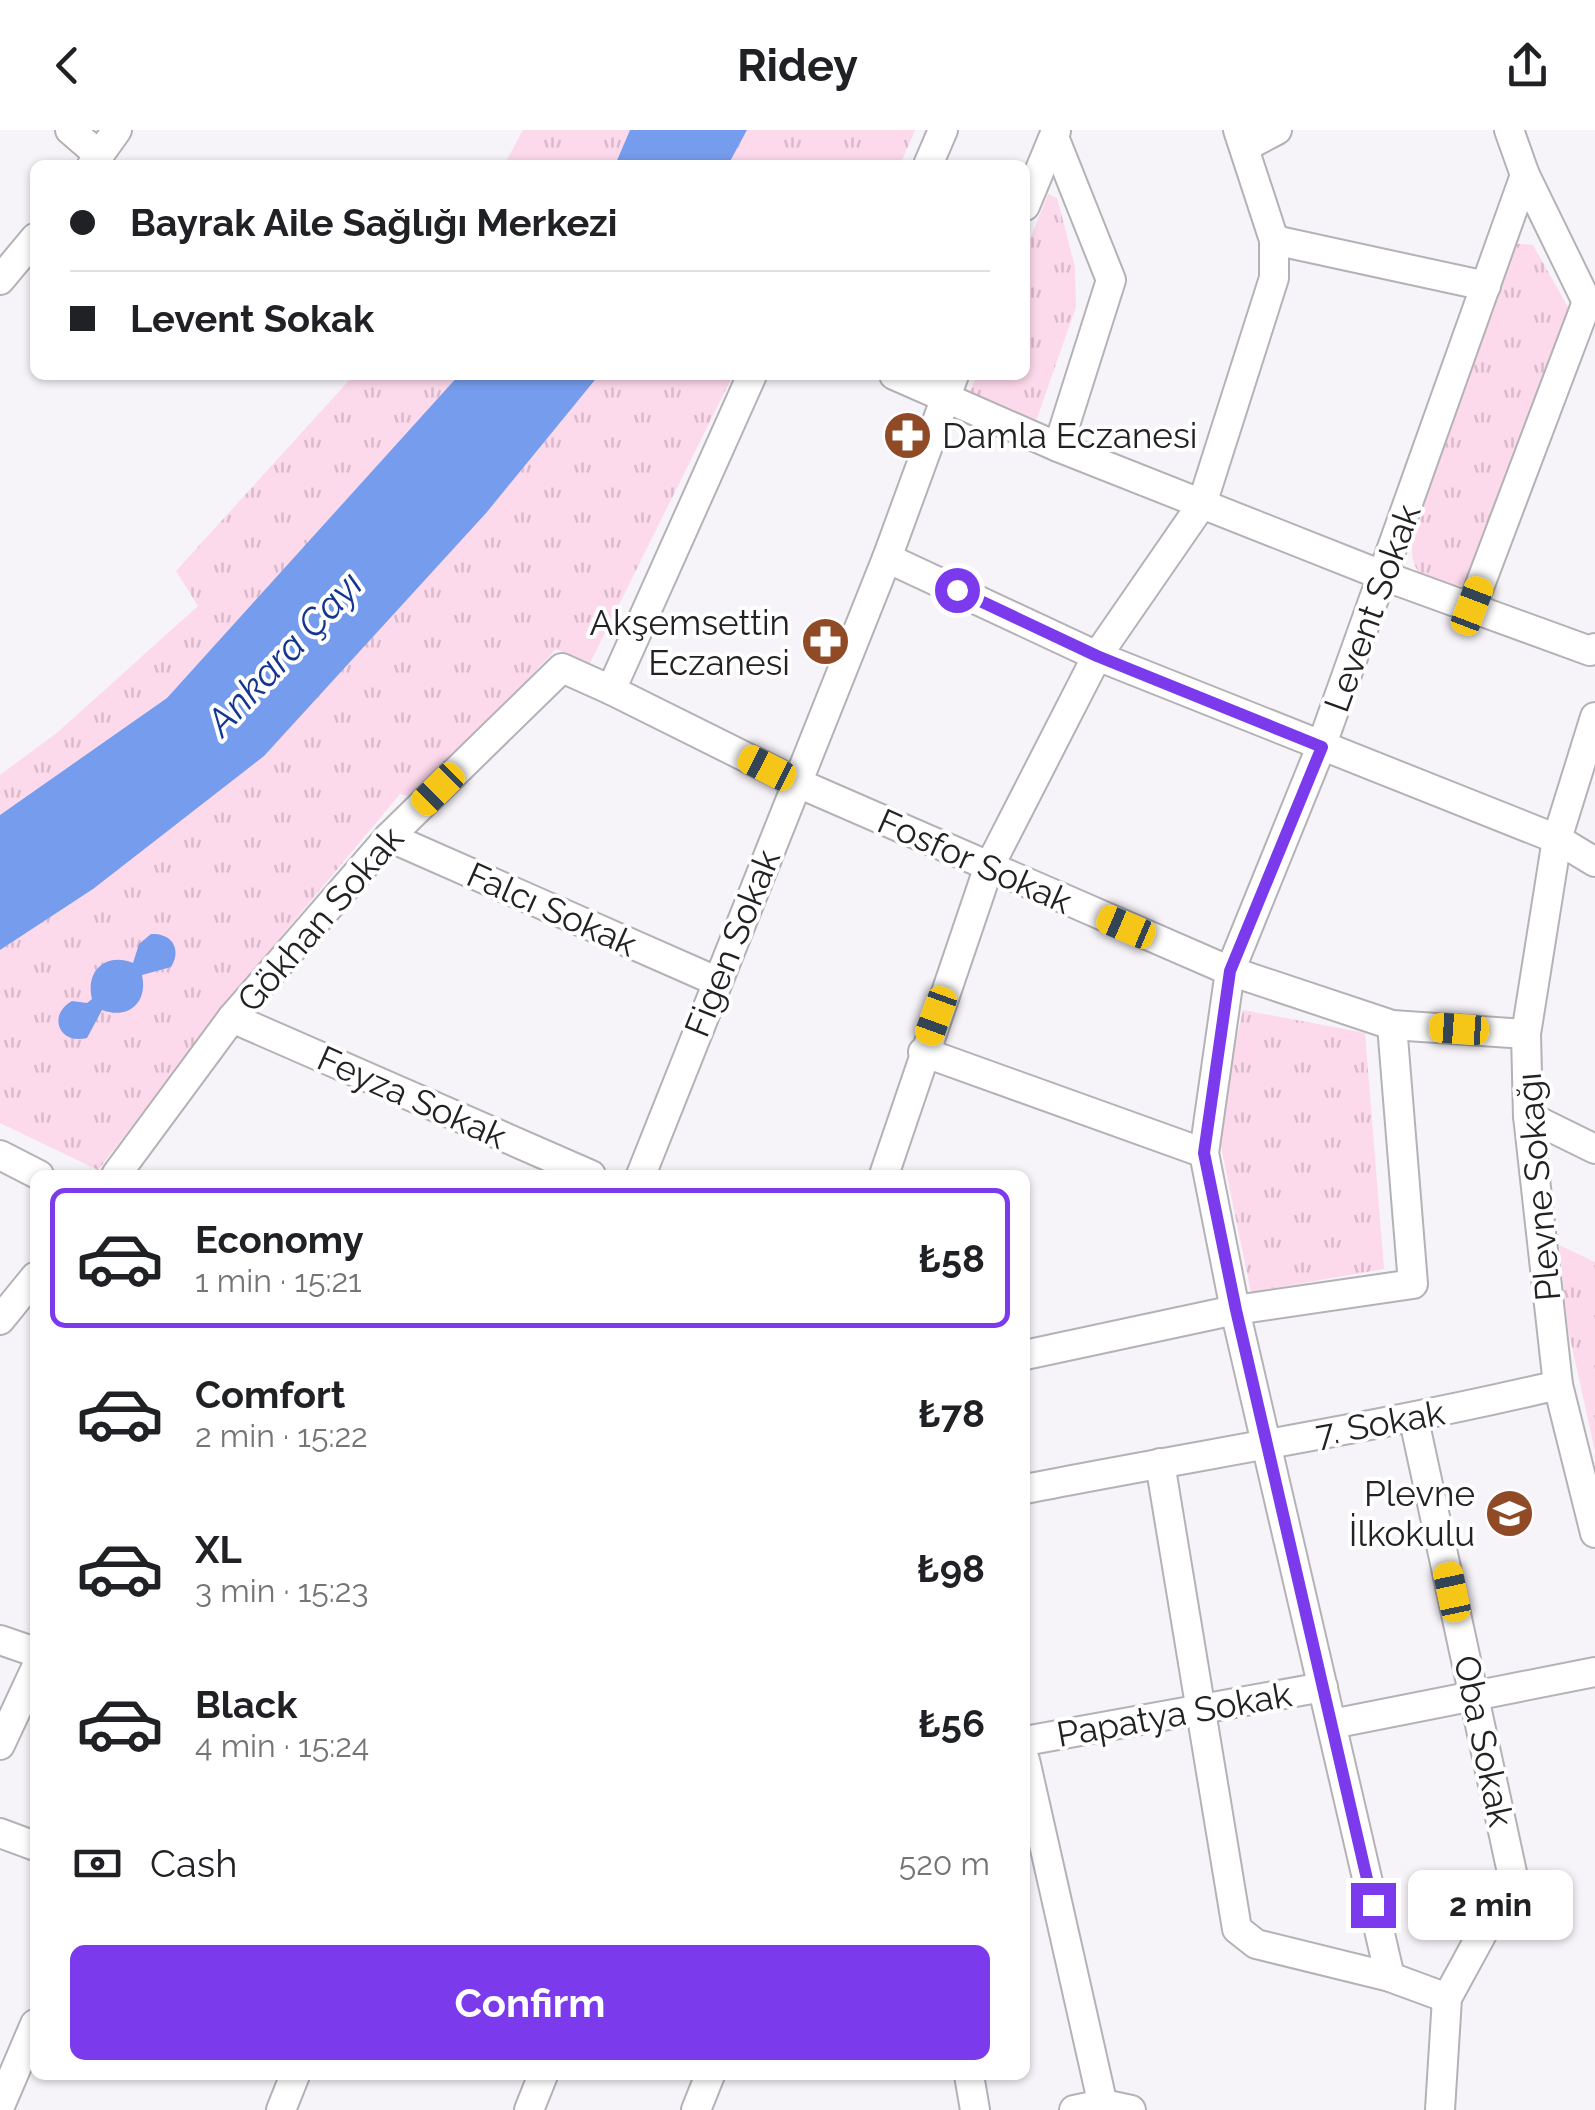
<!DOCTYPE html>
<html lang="en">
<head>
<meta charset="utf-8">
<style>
  :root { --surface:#fff; --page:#f2f2f2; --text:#202124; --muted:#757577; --line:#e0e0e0; --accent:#7c3aed }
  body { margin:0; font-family:Raleway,sans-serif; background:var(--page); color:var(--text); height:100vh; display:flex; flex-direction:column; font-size:38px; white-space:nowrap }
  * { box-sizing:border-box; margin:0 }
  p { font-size:32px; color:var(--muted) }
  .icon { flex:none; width:55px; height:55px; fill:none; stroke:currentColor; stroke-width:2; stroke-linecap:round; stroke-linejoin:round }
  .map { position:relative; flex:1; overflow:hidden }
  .sheet { position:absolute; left:30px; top:1040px; width:1000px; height:910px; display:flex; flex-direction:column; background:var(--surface); border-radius:15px; box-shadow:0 2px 8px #0004 }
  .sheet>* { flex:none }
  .top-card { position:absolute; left:30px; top:30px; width:1000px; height:220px; border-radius:15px; box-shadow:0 2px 8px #0004; display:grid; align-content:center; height:220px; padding:0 40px; background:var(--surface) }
  .end { position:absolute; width:45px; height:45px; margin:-22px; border:12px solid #7c3aed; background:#fff; box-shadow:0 0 0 5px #fff }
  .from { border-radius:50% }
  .bubble { position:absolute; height:70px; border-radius:15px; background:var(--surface); box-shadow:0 2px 8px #0004; font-size:32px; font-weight:700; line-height:70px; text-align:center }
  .car { position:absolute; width:30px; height:60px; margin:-30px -15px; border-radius:12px; box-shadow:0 0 8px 2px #0007; background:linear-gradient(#f5c518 24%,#345 0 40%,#f5c518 0 76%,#345 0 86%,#f5c518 0) }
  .top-card b { display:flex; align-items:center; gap:35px; height:95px; font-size:38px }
  .top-card b+b { border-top:2px solid var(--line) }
  .top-card i { width:25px; height:25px; background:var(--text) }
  ul { padding:18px 0 0; list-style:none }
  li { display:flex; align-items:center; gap:30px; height:140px; margin:0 20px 15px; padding:0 20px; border:5px solid transparent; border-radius:15px }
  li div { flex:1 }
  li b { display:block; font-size:38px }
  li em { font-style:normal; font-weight:700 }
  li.active { border-color:var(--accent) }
  li>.icon { width:90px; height:90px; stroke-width:1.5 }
  .pay { display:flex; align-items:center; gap:25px; height:110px; padding:0 40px; font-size:38px }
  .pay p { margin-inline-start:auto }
  .primary-button { display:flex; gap:20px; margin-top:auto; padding:20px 40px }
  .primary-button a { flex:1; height:115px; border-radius:15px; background:var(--accent); color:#fff; font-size:40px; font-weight:700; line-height:115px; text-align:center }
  header { display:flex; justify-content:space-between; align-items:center; height:130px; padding:0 40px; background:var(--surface); font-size:45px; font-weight:700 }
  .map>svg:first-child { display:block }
  .park { fill:url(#park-tufts) }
  .water { fill:#769ced }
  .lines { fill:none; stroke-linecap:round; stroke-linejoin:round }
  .minor-casing { stroke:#b4b2b7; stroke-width:32 }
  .minor { stroke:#fff; stroke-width:28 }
  .route { stroke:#7c3aed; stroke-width:12 }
  .labels { text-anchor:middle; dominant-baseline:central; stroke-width:8; stroke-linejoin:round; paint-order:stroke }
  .poi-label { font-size:35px; fill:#222123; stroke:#fff; text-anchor:end }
  .street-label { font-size:35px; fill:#222123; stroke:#fff }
  .water-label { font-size:38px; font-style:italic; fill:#143692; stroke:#fff }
</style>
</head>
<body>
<header><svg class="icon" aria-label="back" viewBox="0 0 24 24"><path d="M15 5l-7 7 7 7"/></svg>Ridey<svg class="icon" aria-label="share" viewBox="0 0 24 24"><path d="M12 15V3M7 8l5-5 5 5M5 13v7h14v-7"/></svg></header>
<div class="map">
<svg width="1595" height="1980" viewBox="0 0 1595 1980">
  <defs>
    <pattern id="park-tufts" width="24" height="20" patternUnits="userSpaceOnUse" patternTransform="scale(2.5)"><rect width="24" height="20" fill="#fdd9ec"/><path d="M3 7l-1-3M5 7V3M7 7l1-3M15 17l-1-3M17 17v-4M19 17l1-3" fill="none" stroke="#d9baca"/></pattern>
  </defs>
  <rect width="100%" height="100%" fill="#f6f3f9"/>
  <g class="park">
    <polygon points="523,0 630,0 615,35 504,35"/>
    <polygon points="747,0 915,0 900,35 728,35"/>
    <polygon points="1048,64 1057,68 1075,137 1076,177 1036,291 970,262 977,245 1025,245 1025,122"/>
    <path d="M1509,113L1533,115L1569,179L1473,437L1461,455C1427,455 1407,444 1413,408Z"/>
    <polygon points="354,245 459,245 167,568 0,685 0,645 58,602 198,476 176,441"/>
    <polygon points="599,245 733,245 590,533 556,519 416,668 400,664 258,834 98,1040 0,993 0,820 93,759 487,382"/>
    <polygon points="1243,880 1365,903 1384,1139 1251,1162 1217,997"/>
    <polygon points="1559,1115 1595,1132 1595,1321 1568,1199"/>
  </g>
  <g class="water">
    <polygon points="630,0 747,0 728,35 615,35"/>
    <polygon points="459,245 599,245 487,382 264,626 93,759 0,820 0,685 167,568"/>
    <path d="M151,804C172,803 182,819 171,837L142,845C148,872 129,890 102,880L87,908C59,915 47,885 72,871L87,873L92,869C85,841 106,822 133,833L139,814Z"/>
  </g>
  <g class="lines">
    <defs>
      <g id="minor">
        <polyline points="70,0 99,25"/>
        <polyline points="1509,0 1525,45 1587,172"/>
        <polyline points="1054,7 1111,150 1058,317"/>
        <polyline points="1245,17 1277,0"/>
        <polyline points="92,35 117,0"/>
        <polyline points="928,35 943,0"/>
        <polyline points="1025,76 1056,1"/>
        <polyline points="1274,110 1486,156"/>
        <polyline points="0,150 35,108"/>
        <polyline points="894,245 1058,317 1384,446 1590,521 1595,518"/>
        <polyline points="887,428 1097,526 1557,709 1595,732"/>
        <polyline points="1472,476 1587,172 1595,175"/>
        <polyline points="611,560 798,653 1230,841 1392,895 1526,904"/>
        <polyline points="1595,587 1557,709 1526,904 1528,986 1558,1255 1595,1403"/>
        <polyline points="389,707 716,851"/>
        <polyline points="232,888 591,1045"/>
        <polyline points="923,922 1204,1023"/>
        <polyline points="1528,986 1595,1019"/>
        <polyline points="0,1025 39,1045"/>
        <polyline points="116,1045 232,888 389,707 562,538 611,560 752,245"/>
        <polyline points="641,1045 887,428 954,245"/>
        <polyline points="884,1045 988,739 1097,526 1202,374 1274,148 1274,110 1238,0"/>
        <polyline points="0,1190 35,1147"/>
        <polyline points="1025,1225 1235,1180 1413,1154 1392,895"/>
        <polyline points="1414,1290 1513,1747 1447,1868 1440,1980"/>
        <polyline points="1160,1333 1237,1799 1256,1814 1390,1847"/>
        <path d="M1025,1359C1203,1324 1382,1297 1558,1255"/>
        <polyline points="0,1510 35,1522"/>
        <polyline points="1332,1594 1595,1542"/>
        <polyline points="1025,1611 1323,1557"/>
        <polyline points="0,1615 35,1540"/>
        <polyline points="1025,1630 1104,1980"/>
        <polyline points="0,1703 35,1716"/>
        <polyline points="1447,1868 1390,1847 1235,1180 1204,1023 1230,841 1321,617 1525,45"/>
        <polyline points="969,1945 975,1980"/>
        <polyline points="0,1976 35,1894"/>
        <polyline points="281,1980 295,1945"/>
        <polyline points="529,1980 543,1945"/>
        <polyline points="696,1980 710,1945"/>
        <polyline points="1074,1980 1103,1974 1131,1980"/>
      </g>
    </defs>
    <use href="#minor" class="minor-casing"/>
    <use href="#minor" class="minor"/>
  </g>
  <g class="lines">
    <polyline class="route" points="957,460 1097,526 1322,617 1230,841 1204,1023 1236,1180 1373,1775"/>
  </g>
  <defs>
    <symbol id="pharmacy-disc" viewBox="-11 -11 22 22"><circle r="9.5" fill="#914a26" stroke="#fff"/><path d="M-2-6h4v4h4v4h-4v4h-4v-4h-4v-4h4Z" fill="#fff"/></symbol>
    <symbol id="school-disc" viewBox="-11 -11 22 22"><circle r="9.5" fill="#914a26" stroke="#fff"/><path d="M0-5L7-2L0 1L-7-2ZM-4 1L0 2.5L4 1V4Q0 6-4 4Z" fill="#fff"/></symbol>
  </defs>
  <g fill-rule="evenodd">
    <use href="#pharmacy-disc" x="880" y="278" width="55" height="55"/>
    <use href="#pharmacy-disc" x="798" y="484" width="55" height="55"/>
    <use href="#school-disc" x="1482" y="1356" width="55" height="55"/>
  </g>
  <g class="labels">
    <g class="poi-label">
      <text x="942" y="305" text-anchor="start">Damla Eczanesi</text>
      <text x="790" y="492">Akşemsettin<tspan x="790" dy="40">Eczanesi</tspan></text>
      <text x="1475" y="1363">Plevne<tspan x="1475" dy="40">İlkokulu</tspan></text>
    </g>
    <g class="street-label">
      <text transform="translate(1372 478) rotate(-70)">Levent Sokak</text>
      <text transform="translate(975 731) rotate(24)">Fosfor Sokak</text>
      <text transform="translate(552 779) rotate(24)">Falcı Sokak</text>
      <text transform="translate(320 789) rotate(-49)">Gökhan Sokak</text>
      <text transform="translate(732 813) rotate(-68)">Figen Sokak</text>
      <text transform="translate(412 967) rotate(24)">Feyza Sokak</text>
      <text transform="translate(1538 1057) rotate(-95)">Plevne Sokağı</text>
      <text transform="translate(1380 1293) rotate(-10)">7. Sokak</text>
      <text transform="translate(1174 1584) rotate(-10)">Papatya Sokak</text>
      <text transform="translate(1484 1611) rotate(78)">Oba Sokak</text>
    </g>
    <g class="water-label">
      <text transform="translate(284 523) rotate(-47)">Ankara Çayı</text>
    </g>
  </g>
</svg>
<i class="end from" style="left:957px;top:460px"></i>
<i class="end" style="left:1373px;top:1775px"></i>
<div class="bubble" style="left:1408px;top:1740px;width:165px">2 min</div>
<i class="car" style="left:1472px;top:476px;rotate:21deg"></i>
<i class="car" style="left:767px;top:638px;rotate:297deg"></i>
<i class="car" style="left:438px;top:659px;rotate:225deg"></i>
<i class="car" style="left:1126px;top:797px;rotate:293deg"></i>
<i class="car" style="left:936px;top:886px;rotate:200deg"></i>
<i class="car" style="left:1459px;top:899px;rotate:274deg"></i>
<i class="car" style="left:1452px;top:1462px;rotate:348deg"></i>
<div class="top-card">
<b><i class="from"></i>Bayrak Aile Sağlığı Merkezi</b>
<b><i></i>Levent Sokak</b>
</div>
<section class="sheet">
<ul>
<li class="active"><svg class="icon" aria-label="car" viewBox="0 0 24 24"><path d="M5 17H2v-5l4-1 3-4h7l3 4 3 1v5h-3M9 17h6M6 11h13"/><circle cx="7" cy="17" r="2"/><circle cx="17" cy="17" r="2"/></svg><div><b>Economy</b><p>1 min · 15:21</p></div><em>₺58</em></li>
<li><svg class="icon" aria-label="car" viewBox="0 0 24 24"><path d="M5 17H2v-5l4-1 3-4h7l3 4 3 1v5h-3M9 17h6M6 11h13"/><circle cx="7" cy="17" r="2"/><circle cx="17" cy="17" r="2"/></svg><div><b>Comfort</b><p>2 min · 15:22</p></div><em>₺78</em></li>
<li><svg class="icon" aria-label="car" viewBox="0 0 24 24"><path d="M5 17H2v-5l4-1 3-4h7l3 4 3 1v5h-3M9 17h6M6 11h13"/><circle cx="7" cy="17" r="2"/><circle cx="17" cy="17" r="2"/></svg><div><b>XL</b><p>3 min · 15:23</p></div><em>₺98</em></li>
<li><svg class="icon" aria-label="car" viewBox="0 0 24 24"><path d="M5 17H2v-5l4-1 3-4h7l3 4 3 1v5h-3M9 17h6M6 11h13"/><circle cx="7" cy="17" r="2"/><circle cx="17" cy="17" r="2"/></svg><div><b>Black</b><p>4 min · 15:24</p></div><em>₺56</em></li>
</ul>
<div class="pay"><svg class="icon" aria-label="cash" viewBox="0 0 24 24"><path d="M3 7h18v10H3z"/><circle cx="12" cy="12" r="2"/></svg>Cash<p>520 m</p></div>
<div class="primary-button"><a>Confirm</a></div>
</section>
</div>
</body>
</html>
